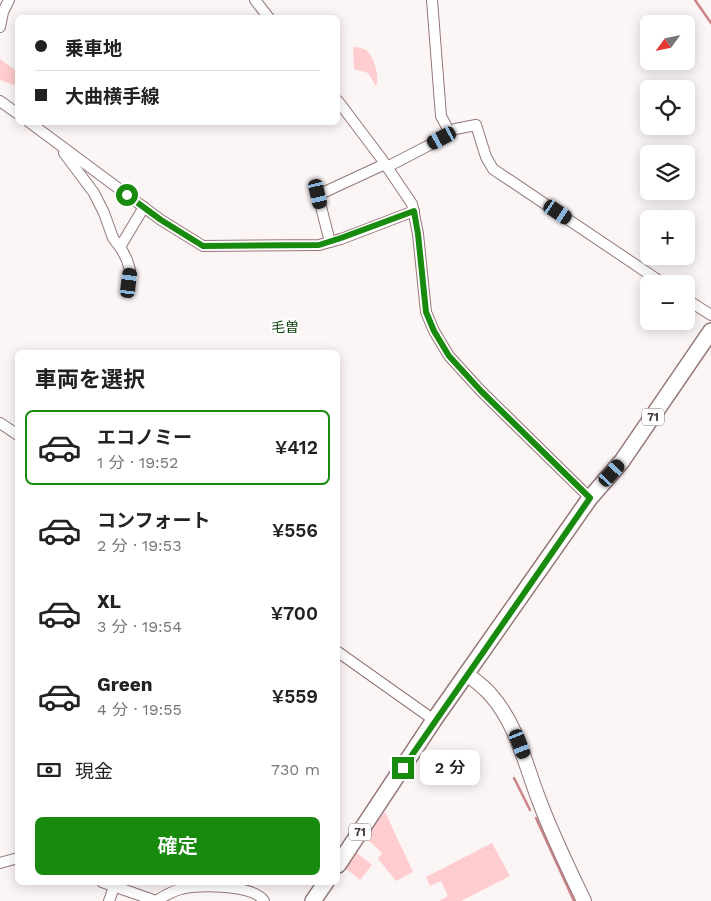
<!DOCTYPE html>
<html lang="ja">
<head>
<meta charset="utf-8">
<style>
  :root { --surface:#fff; --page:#f2f2f2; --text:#222; --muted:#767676; --line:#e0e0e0; --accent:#188b0e }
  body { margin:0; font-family:"Work Sans","Noto Sans JP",sans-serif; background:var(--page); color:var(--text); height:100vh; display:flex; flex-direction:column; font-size:19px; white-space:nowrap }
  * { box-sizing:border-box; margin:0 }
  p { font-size:16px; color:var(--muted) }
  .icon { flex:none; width:28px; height:28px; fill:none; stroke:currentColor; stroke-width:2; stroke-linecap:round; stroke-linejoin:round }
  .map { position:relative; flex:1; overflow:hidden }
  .sheet { position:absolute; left:15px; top:350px; width:325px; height:535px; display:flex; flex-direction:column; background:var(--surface); border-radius:8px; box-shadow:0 2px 12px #0003 }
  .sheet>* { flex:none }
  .guide { position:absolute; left:15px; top:15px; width:325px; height:110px; border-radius:8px; box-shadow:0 2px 12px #0003; display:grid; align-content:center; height:110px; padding:0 20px; background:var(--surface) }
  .needle { width:32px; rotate:237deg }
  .controls { position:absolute; left:640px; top:15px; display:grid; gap:10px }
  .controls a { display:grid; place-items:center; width:55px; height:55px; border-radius:8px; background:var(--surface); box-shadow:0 2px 12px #0003; font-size:25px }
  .end { position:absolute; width:22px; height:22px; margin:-11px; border:6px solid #188b0e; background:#fff; box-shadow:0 0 0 2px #fff }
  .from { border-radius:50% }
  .bubble { position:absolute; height:35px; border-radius:8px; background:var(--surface); box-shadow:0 2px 12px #0003; font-size:16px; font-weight:600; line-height:35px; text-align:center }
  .car { position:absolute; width:15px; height:30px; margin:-15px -8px; border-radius:6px; box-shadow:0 0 4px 1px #0007; background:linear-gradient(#222 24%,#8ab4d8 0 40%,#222 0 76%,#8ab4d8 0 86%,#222 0) }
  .guide b { display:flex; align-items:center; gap:18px; height:48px; font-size:19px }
  .guide b+b { border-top:1px solid var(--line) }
  .guide i { width:12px; height:12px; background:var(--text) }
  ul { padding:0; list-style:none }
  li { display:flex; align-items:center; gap:15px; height:75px; margin:0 10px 8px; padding:0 10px; border:2px solid transparent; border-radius:8px }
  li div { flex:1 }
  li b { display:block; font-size:19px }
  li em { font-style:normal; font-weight:600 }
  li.selected { border-color:var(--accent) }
  li>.icon { width:45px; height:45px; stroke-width:1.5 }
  h2 { padding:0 20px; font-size:22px; line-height:60px }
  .pay { display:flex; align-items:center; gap:12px; height:55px; padding:0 20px; font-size:19px }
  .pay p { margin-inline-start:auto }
  .button { display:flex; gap:10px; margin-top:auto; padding:10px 20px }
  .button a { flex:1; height:58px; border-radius:8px; background:var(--accent); color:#fff; font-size:20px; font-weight:600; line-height:58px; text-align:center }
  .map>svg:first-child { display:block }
  .green { fill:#ffcdcf }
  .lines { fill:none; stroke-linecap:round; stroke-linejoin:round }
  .stream { stroke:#cd8488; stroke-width:2.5 }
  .street-casing { stroke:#957778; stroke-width:12 }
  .secondary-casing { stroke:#957778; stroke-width:16 }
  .primary-casing { stroke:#957778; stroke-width:18 }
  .street { stroke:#fff; stroke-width:10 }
  .secondary { stroke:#fff; stroke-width:14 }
  .primary { stroke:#fff; stroke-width:15 }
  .route { stroke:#188b0e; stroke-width:6 }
  .labels { text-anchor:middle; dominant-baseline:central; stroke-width:4; stroke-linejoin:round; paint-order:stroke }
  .shield { fill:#fff; stroke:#7c7273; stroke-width:1 }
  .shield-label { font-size:11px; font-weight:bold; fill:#443637 }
  .neighbourhood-label { font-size:14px; fill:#0a3f06; stroke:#fff }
</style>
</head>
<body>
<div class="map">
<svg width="711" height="901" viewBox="0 0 711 901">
  <rect width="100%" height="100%" fill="#fcf5f5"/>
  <g class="green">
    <path d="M353,47C357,47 363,48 366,50C374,57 380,76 376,86L368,73L354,69Z"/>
    <polygon points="0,59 15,70 17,67 17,90 16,89 16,86 0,80"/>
    <polygon points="385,812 413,872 396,881 378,859 382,853 365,837"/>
    <polygon points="492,843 510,876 461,901 439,901 448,896 441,881 430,886 426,877"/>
    <polygon points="356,852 372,865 360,880 344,867"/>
  </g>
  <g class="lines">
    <g class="stream">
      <polyline points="695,0 711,23"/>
      <polyline points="514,778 530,810"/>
      <polyline points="536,818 574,901"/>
    </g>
    <defs>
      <g id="street">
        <polyline points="255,0 269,18"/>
        <polyline points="432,0 441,116 450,133"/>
        <polyline points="0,27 3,12 9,0"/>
        <polyline points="0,101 18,114"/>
        <polyline points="338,101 381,158 412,204 418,234 426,312 434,331 449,356 481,391 590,498"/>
        <polyline points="29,122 161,220 203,246 319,245 341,239 414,211"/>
        <polyline points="64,153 94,193 104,213 113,238 122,250 127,260 130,270 129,283"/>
        <polyline points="387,167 441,139 455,129 476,125 486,157 493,169 664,284"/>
        <polyline points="330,242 318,195 385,164"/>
        <polyline points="120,247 144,207"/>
        <polyline points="686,299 711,315"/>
        <polyline points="0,423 18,435"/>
        <polyline points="338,652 434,720"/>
        <polyline points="0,863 18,858"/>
        <path d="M102,882L156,901C164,896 172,891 181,889C199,884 254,885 264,901"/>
        <polyline points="109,901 114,887"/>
      </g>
      <path id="secondary" d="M467,674C474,680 483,686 490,694C517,724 525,764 539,800C552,835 568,868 584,901"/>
      <g id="primary">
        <polyline points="338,865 434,720 590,498 622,461 711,331"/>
        <polyline points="313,901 326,882"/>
      </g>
    </defs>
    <use href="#street" class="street-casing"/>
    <use href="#secondary" class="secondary-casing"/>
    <use href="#primary" class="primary-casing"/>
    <use href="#street" class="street"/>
    <use href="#secondary" class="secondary"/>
    <use href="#primary" class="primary"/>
  </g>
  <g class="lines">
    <polyline class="route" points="127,195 161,220 203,246 319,245 341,238 414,211 418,234 426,312 434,331 449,356 481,391 590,498 403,768"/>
  </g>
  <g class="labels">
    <g class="shield">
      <rect x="642" y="408.5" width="22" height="17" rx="4"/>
      <rect x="349" y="823.5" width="22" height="17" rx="4"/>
    </g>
    <g class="shield-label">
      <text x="653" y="417">71</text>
      <text x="360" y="832">71</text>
    </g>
    <g class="neighbourhood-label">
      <text x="285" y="327">毛曽</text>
    </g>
  </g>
</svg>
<div class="controls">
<a><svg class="needle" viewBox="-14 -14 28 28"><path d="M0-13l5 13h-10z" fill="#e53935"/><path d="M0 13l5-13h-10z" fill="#767676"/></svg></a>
<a><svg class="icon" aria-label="locate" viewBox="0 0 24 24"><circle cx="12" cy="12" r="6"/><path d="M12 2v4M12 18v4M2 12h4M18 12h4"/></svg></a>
<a><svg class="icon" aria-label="layers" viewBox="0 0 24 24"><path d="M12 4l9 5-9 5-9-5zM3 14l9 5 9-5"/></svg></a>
<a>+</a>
<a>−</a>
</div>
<i class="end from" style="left:127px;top:195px"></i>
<i class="end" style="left:403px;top:768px"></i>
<div class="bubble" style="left:420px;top:750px;width:60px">2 分</div>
<i class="car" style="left:442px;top:138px;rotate:242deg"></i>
<i class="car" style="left:318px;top:194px;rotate:167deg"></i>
<i class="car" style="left:558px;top:212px;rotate:124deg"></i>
<i class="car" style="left:129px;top:283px;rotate:7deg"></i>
<i class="car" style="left:612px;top:473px;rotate:42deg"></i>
<i class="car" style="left:520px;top:744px;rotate:159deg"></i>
<div class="guide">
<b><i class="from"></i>乗車地</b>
<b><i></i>大曲横手線</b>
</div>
<section class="sheet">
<h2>車両を選択</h2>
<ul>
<li class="selected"><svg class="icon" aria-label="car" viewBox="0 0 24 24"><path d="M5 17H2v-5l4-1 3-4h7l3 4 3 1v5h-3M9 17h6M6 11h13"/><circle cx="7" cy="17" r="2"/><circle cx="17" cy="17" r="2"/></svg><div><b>エコノミー</b><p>1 分 · 19:52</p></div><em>¥412</em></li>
<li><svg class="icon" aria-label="car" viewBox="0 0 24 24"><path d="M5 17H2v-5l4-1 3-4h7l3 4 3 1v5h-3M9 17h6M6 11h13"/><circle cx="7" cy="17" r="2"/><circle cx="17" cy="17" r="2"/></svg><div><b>コンフォート</b><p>2 分 · 19:53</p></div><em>¥556</em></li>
<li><svg class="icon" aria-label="car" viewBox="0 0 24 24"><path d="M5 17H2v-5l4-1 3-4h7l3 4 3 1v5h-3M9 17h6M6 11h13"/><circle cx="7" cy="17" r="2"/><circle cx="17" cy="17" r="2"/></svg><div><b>XL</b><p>3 分 · 19:54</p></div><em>¥700</em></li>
<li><svg class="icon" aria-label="car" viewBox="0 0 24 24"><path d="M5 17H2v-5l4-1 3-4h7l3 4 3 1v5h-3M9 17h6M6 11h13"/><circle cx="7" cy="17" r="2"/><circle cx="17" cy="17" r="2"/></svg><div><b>Green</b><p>4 分 · 19:55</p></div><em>¥559</em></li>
</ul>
<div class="pay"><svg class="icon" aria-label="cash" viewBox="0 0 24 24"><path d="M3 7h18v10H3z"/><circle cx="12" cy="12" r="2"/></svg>現金<p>730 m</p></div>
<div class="button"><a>確定</a></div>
</section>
</div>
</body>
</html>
